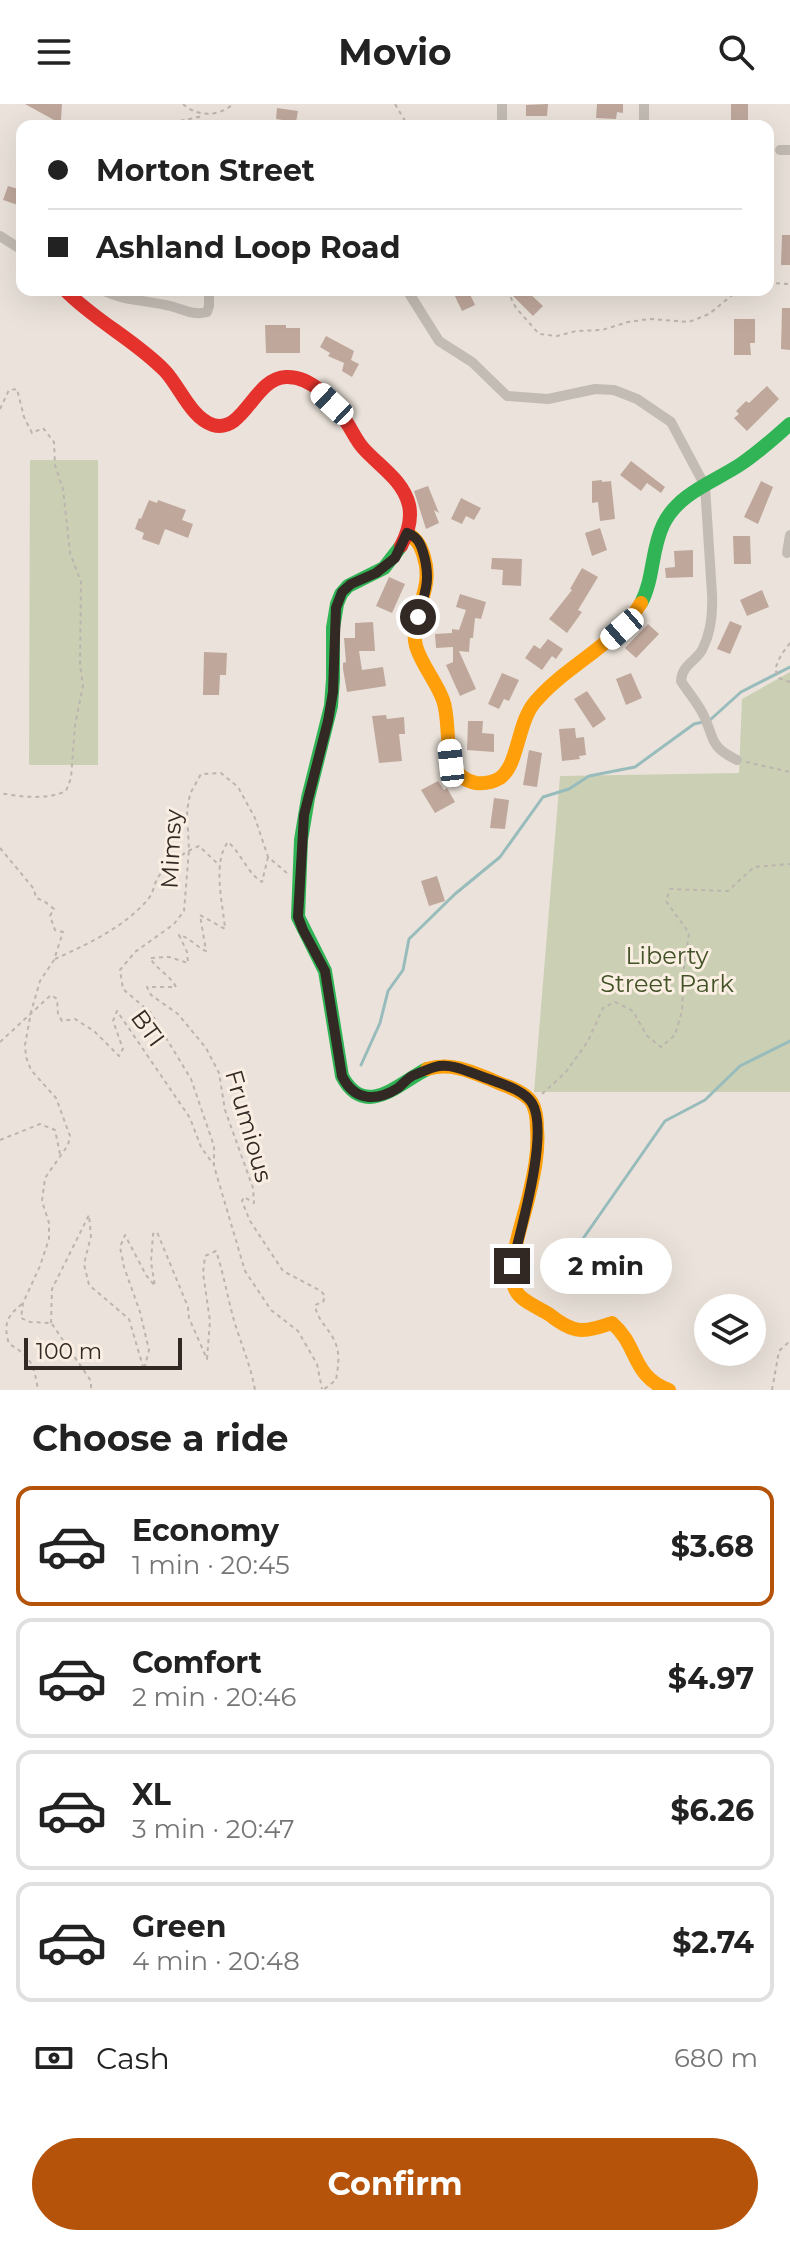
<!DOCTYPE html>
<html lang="en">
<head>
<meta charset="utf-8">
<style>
  :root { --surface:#fff; --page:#f2f2f2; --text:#222; --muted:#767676; --line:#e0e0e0; --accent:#b45309 }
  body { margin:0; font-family:Montserrat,sans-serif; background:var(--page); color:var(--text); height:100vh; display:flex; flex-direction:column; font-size:30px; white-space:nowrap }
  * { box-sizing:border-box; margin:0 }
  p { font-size:26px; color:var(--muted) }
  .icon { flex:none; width:44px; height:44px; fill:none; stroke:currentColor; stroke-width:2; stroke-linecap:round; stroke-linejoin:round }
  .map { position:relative; height:1286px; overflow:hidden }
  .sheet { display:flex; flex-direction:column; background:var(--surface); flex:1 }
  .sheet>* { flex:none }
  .top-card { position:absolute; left:16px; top:16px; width:758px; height:176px; border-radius:16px; box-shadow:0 8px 32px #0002; display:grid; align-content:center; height:176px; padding:0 32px; background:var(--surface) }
  .tools { position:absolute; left:694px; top:1190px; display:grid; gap:16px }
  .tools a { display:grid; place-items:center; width:72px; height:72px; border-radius:50%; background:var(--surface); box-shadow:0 8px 32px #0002; font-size:40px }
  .scale { position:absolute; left:24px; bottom:20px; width:158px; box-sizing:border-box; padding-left:8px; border:4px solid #332924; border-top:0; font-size:22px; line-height:28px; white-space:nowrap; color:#332924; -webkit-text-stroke:6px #f9eee1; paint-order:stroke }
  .end { position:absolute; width:36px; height:36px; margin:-18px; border:10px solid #332924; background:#fff; box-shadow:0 0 0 4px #fff }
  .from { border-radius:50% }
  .bubble { position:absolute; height:56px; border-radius:28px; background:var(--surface); box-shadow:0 8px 32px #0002; font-size:26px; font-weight:700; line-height:56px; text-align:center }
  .car { position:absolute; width:24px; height:48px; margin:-24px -12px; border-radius:10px; box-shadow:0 0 6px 2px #0007; background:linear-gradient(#fff 24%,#345 0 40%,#fff 0 76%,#345 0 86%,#fff 0) }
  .top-card b { display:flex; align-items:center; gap:28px; height:76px; font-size:30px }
  .top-card b+b { border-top:2px solid var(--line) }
  .top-card i { width:20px; height:20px; background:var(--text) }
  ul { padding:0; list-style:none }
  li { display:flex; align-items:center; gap:24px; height:120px; margin:0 16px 12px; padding:0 16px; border:4px solid var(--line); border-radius:16px }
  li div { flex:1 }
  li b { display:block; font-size:30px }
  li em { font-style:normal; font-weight:700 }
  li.on { border-color:var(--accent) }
  li>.icon { width:72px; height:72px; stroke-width:1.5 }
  h2 { padding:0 32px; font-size:36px; line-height:96px }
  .pay { display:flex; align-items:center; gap:20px; height:88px; padding:0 32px; font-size:30px }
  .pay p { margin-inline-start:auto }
  .button { display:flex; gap:16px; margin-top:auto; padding:16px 32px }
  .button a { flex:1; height:92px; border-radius:48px; background:var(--accent); color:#fff; font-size:32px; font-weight:700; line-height:92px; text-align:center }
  header { display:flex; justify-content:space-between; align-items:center; height:104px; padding:0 32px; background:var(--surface); font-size:36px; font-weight:700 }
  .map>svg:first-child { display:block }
  .green { fill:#cbd0b4 }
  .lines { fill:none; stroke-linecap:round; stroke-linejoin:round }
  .stream { stroke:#98bcbc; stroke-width:3 }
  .building { fill:#bfa79c }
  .path { stroke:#bcb4ae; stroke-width:2; stroke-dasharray:4 4; stroke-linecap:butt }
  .street { stroke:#c3bcb5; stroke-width:10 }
  .fast { stroke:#30b455; stroke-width:14 }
  .slow { stroke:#ff9f0a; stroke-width:14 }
  .jam { stroke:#e5322d; stroke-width:14 }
  .route { stroke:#332924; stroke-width:10 }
  .labels { text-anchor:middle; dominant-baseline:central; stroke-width:6; stroke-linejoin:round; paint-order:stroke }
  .street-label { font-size:24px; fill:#332924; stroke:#f9eee1 }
  .park-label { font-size:24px; fill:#425227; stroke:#f9eee1 }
</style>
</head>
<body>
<header><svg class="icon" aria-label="menu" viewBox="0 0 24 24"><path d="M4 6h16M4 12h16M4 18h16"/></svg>Movio<svg class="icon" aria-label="search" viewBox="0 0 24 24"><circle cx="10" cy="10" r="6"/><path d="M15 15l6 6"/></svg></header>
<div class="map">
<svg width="790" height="1286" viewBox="0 0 790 1286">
  <rect width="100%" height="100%" fill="#ebe3db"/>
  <g class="green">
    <polygon points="30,356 98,356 98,661 29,661"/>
    <polygon points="790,568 790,988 534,988 560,672 739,669 742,595"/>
  </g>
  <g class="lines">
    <g class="stream">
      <polyline points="710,616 741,588 790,563"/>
      <polyline points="361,961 380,919 388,887 403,866 409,835 455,790 500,753 543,693 569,685 589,672 635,663 694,620 703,618"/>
      <polyline points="573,1149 665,1017 705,996 740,962 790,937"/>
    </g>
  </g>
  <g class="building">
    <polygon points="25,0 62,0 61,16 54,16"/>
    <polygon points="548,0 547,12 526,12 526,1"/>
    <polygon points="597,0 623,0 623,9 617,8 616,15 596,14"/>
    <rect x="731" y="0" width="17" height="22"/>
    <polygon points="277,4 298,7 296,18 276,15"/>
    <polygon points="8,82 22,86 18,101 3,96"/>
    <polygon points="782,131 790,131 790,161 781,161"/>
    <polygon points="452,186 468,186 475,201 462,207"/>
    <polygon points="520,186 526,186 543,202 533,212 513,192"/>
    <polygon points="782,204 790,204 790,246 781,245"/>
    <polygon points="734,215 755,215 755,239 750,239 751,251 734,251"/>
    <polygon points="265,221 286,221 286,224 300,224 300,249 266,249"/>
    <polygon points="326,232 354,247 351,256 359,260 352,273 342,267 344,259 328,252 330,249 320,243"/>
    <polygon points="767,282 779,295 747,327 734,314 739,310 736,307 746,297 749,299"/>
    <polygon points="631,357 665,383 661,389 647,379 641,387 620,371"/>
    <polygon points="602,376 602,378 611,377 615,415 600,417 598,398 592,399 592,377"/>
    <polygon points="761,377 773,383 758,420 744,413"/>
    <polygon points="428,382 439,409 434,406 439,419 426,425 414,387"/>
    <polygon points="461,394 481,404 474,416 466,412 462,420 451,415"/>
    <polygon points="149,396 157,399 158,396 186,406 182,416 193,420 188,434 165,425 159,441 142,435 144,429 135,425 139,414 141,415"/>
    <polygon points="600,424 607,446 592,452 585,429"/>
    <polygon points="733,432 750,432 751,460 734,460"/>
    <polygon points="693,446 693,473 666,474 665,464 675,463 674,447"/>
    <polygon points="492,454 522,455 521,482 502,481 503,466 491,465"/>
    <polygon points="582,464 598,473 578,506 582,508 567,529 549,515 572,486 570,485"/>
    <polygon points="389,473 405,480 392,509 376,502"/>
    <polygon points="762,486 769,503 747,512 740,496"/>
    <polygon points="460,490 486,498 481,515 475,514 473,534 470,534 469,548 459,547 476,585 460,592 446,561 453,558 453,543 436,544 435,530 452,529 452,525 459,526 466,506 456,503"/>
    <polygon points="730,517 742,522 730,550 717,545"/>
    <polygon points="373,518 375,547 359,547 362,566 383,563 386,582 347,588 343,565 343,559 346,558 344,534 355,534 355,519"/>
    <polygon points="648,520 659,530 636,554 625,544"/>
    <polygon points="548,535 563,545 556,555 552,552 542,566 525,554 534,541 540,545"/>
    <polygon points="204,548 227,549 226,571 220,571 219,591 203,591"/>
    <polygon points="502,569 519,576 509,597 504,595 499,605 488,600"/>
    <polygon points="631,569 642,594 626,601 616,575"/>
    <polygon points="587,587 606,615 593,624 574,595"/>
    <polygon points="386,611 387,615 404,613 405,630 399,630 402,657 379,659 372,612"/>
    <polygon points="468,617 483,617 482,629 494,630 494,648 467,646"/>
    <polygon points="575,624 576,634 584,633 586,651 579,652 580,655 562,657 559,625"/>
    <polygon points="529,646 542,649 537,683 523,681"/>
    <polygon points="438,677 444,686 447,684 455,698 435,709 421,686"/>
    <polygon points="494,694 509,696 505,725 490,724"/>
    <polygon points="437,772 445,797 429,802 421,777"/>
  </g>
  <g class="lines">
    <g class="path">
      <path d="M183,0C197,13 219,13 233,0"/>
      <polyline points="395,0 408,22"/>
      <polyline points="157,22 203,12"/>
      <polyline points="768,179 790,180"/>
      <polyline points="507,186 516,204 539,230 557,232 576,227 602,226 628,218 650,215 689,218 709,210 736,188 741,186"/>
      <path d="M0,305L9,286L17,285L24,313L32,329L43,324L54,338L55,361L63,385L70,449L81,478L80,560L83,582L75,621L71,674L66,687C47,696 20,693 0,689"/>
      <polyline points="790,539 781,551 775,565 779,574 790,578"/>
      <polyline points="746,658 790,668"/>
      <polyline points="0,744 34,785 36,794 44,797 54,805 50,812 55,826 63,828 54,856 40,877 31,908 25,941 26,953 31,966 56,994 70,1032 68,1041 45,1074 42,1097 49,1119 49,1135 40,1162 23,1199 21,1214 30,1218 51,1219"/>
      <path d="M268,753L262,778C248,770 241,749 228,738C212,759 223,800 225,825L200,811L206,847C196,843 191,834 179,831L187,848L188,859L169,853L150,854C157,866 170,871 176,883H147L151,891L178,910L206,944L219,969L225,1006L253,1084L254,1099L244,1093L242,1097L250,1117L283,1167L321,1187L325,1192L323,1198L315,1201C317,1216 328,1223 334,1236C341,1249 338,1263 336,1276L323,1286"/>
      <polyline points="287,769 268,753 255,714 238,683 221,669 201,670 190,690 187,707 189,746 184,807 174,820 135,848 120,866 123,885 151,909 191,975 214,1042 214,1062 245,1167 271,1206 298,1227 317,1260 322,1285"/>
      <path d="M55,855C88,840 125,823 149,794C154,788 154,778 159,772C167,760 186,747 199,742L220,762"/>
      <polyline points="0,938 51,891 57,895 58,910 62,917 75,915 94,927 119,952 123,945 113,917 117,907 190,1014 201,1043 213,1060"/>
      <polyline points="542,990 566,968 588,937 603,904 615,898 633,907 647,932 661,943 675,931 682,907 684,864 689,829 666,797 670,785 728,787 754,763 790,760"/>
      <polyline points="0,1036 40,1020 55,1026 60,1050"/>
      <path d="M22,1200C7,1212 3,1220 9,1240C31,1252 34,1261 38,1286"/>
      <path d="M51,1219L52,1185L89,1111L91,1132L84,1160L89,1181L129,1215L144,1266L149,1246L140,1208L124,1163L120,1143L125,1131L146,1171L155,1182L151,1158L153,1130L157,1128L188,1203L189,1214L207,1255L210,1217L203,1169L205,1152L216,1147C224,1171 228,1196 235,1220C242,1242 251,1263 255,1286"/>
      <polyline points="52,1220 91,1277 91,1286"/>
      <polyline points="772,1286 779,1247 790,1237"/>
    </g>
    <g class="street">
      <polyline points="502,0 502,22"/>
      <polyline points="644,0 644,22"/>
      <polyline points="780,46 790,46"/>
      <polyline points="0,132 22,146"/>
      <path d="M102,186C124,197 146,196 170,202C183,205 193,212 207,208L209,202V186"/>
      <path d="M407,186L439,237L472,258L507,292L548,295L595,285L614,286L637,295L671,318L705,382L712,490C713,509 711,529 702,546C695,558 682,561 681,577C688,588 697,598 703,610C715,634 708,642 737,656"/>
      <polyline points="787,449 790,431"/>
    </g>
    <g class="fast">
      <path d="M401,442L384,464L348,482L341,490L337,500L333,524V575L331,602L308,694L301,736L298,813L325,867L342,972C365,1016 399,979 427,965"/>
      <path d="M641,499C654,475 651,446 663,421C678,389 714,378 741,360C759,348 774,334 790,320"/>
    </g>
    <g class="slow">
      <path d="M407,429C417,435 421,442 424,453C435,487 408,512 416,542C421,560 436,577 443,596C453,622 438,672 476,679C484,680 493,678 500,674C519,660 517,619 535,598C566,561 615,542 641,499"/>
      <path d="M427,965C451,958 470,967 492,976C504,982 520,985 530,996C536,1003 537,1015 537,1025C539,1047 534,1070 529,1091C524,1115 504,1166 516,1187C522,1198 540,1204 550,1211C574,1230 584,1229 612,1219C639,1242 631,1272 669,1286"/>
    </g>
    <path class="jam" d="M65,186C95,217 135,236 165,267C180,283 191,314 213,321C244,330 254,274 286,273C312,272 335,298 347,319C353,328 356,336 363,344C379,362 403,376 409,401C412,415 408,429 401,442"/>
  </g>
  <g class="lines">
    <path class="route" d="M418,513C426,487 431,474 423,448C420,438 417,433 407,429L395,454L376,469L351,480L342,488L336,504L333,588L328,617L304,711L298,813L303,826L325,867L342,972C354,997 376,998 398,984C403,980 407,975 412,972C419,969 428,965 435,963C452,958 473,970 489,975C502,980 524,986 532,999C550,1028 520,1128 512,1162"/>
  </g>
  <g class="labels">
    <g class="street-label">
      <text transform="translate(171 745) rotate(-87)">Mimsy</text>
      <text transform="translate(148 924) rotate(54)">BTI</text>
      <text transform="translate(249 1022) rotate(74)">Frumious</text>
    </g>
    <g class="park-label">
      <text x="667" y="851">Liberty<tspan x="667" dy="28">Street Park</tspan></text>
    </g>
  </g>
</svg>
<div class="tools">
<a><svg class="icon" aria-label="layers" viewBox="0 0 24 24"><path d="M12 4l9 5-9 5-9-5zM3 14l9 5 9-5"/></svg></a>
</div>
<div class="scale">100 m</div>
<i class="end from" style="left:418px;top:513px"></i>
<i class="end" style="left:512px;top:1162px"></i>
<div class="bubble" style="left:540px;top:1134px;width:132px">2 min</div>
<i class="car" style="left:332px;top:300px;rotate:313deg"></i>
<i class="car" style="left:622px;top:525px;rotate:229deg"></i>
<i class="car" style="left:451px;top:659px;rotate:354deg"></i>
<div class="top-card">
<b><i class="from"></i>Morton Street</b>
<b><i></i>Ashland Loop Road</b>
</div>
</div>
<section class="sheet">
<h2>Choose a ride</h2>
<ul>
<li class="on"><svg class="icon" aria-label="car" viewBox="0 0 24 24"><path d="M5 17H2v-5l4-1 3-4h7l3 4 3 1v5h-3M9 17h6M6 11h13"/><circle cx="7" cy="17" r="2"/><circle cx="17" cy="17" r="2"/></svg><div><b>Economy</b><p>1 min · 20:45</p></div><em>$3.68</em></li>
<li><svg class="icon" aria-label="car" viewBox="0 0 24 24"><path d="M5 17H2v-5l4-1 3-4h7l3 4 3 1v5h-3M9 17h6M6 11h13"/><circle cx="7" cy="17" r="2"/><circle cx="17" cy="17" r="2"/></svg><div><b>Comfort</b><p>2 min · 20:46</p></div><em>$4.97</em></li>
<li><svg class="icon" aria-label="car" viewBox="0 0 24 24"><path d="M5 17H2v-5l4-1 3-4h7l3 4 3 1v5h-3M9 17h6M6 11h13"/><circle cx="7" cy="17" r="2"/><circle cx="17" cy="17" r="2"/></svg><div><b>XL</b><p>3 min · 20:47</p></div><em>$6.26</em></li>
<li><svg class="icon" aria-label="car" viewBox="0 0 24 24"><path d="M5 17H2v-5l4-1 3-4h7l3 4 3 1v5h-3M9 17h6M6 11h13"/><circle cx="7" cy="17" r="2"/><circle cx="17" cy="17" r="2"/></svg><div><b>Green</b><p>4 min · 20:48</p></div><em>$2.74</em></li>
</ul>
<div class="pay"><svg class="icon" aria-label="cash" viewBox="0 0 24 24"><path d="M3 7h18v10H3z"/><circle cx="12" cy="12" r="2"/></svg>Cash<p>680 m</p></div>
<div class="button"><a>Confirm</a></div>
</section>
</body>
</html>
